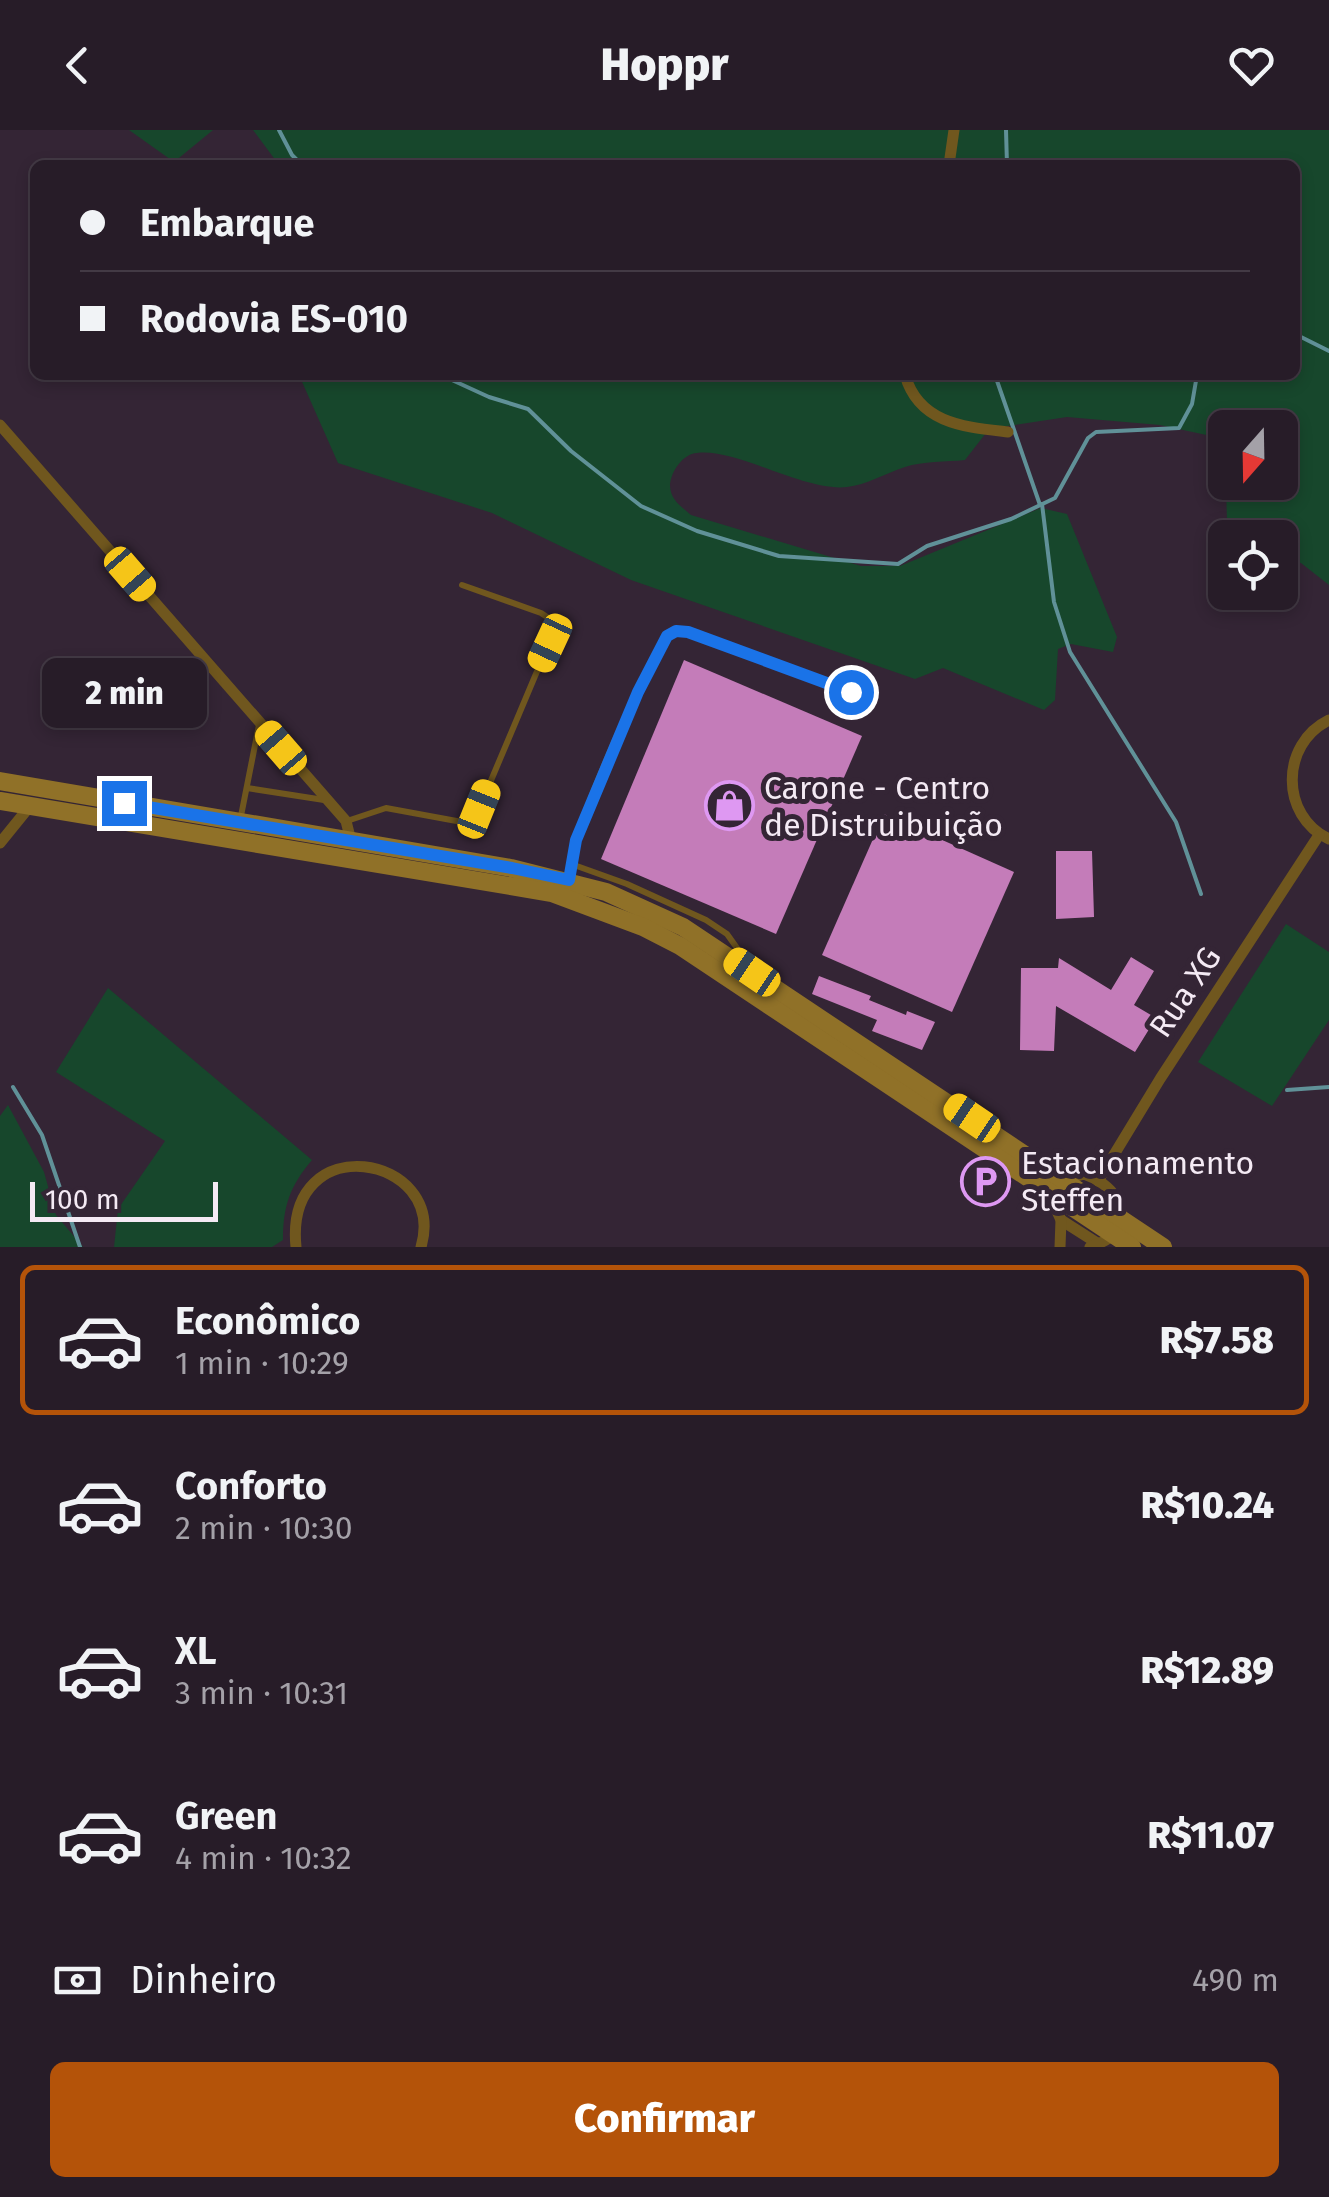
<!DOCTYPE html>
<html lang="pt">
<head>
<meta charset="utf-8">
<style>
  :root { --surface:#271c28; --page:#2f2530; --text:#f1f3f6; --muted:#a4a1a8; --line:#433a45; --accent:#b45309 }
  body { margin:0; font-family:"Fira Sans",sans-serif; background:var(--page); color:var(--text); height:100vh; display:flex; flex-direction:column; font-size:38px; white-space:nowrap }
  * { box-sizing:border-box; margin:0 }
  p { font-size:32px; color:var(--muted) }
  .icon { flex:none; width:55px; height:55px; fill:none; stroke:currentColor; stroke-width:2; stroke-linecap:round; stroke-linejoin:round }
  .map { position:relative; height:1117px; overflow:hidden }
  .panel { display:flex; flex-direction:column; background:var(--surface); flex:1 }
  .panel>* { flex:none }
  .guide { position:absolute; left:30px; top:30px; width:1270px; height:220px; border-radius:15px; box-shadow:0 5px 15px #0003,0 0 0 2px var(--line); display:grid; align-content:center; height:220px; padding:0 50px; background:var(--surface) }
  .needle { width:65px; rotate:200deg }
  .fabs { position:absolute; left:1208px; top:280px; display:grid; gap:20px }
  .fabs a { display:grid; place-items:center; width:90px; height:90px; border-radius:15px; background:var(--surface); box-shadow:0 5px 15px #0003,0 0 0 2px var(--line); font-size:50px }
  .scale { position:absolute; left:30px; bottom:25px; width:188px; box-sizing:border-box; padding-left:10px; border:5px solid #f4eaf4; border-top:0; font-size:28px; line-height:35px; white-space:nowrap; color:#f4eaf4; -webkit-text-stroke:8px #342535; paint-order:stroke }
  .end { position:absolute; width:45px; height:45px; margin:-22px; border:12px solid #1a73e8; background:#fff; box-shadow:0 0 0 5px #fff }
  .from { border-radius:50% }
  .bubble { position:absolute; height:70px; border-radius:15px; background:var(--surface); box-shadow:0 5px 15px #0003,0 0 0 2px var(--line); font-size:32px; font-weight:800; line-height:70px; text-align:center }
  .car { position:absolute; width:30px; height:60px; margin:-30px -15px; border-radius:12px; box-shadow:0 0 8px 2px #0007; background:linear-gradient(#f5c518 24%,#345 0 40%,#f5c518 0 76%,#345 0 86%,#f5c518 0) }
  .guide b { display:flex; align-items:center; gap:35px; height:95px; font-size:38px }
  .guide b+b { border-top:2px solid var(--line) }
  .guide i { width:25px; height:25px; background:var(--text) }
  ul { padding:18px 0 0; list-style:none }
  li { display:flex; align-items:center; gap:30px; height:150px; margin:0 20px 15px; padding:0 30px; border:5px solid transparent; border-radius:15px }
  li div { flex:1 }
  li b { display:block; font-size:38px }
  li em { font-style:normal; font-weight:800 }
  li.on { border-color:var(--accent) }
  li>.icon { width:90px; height:90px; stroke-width:1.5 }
  .pay { display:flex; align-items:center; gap:25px; height:110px; padding:0 50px; font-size:38px }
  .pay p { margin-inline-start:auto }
  .primary-button { display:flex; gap:20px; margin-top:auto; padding:20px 50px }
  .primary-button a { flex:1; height:115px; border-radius:15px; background:var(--accent); color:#fff; font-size:40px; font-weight:800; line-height:115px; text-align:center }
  header { display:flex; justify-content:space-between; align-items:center; height:130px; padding:0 50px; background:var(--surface); font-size:45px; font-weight:800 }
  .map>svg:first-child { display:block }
  .green { fill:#17472c; fill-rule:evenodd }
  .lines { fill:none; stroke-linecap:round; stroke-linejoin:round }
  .stream { stroke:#609198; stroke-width:4 }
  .building { fill:#c47cb9 }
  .lane { stroke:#70571e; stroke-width:6 }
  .street { stroke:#70571e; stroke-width:11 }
  .secondary { stroke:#907128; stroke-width:18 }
  .route { stroke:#1a73e8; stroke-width:12 }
  .labels { text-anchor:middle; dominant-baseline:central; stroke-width:10; stroke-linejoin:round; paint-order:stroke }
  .poi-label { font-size:32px; fill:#f4eaf4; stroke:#342535; text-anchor:start }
  .street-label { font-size:32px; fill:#f4eaf4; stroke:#342535 }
</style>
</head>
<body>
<header><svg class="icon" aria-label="back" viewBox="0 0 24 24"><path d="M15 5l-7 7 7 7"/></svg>Hoppr<svg class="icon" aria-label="heart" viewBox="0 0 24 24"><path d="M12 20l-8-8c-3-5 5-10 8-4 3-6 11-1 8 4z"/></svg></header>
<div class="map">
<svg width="1329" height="1117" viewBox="0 0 1329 1117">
  <rect width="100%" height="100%" fill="#342535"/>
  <g class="green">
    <polygon points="129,0 213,0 174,32"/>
    <path d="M253,0H1329V455L1301,433L1280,428V408L1236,407L1227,391L1225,323L1211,306L1160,295L1067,287L1001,297L986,303L965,330C946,332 923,331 905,337C886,343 866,355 847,357C804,362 737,318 697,323C683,324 671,341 670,355C670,370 682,377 691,385L861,436H900L1041,378L1067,384L1117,507L1113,522L1071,514L1058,519L1055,570L1044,580L943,538L915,549L631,450L492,383L338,333L299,245H1295V35H279ZM1225,298H1280V352H1225Z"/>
    <polygon points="1286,794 1329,822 1329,890 1272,976 1198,932"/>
    <path d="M108,858L312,1030C290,1056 283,1076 283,1110L272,1117H114L118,1079L165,1011L56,942Z"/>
    <polygon points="8,975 44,1042 56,1085 83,1117 0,1117 0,986"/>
  </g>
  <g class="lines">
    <g class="stream">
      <polyline points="279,0 292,25 302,35"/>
      <polyline points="1006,0 1007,35"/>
      <polyline points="1295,204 1329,221"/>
      <polyline points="441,245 489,267 528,279 571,321 641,376 697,401 779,426 898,434 927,416 1011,389 1055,368 1088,308 1096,302 1179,298 1192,274 1197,245"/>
      <polyline points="995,245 1040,375"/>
      <polyline points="1042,374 1054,472 1070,522 1176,692 1201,764"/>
      <polyline points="13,957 42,1005 80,1117"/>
      <polyline points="1287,960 1329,957"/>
    </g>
  </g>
  <g class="building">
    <polygon points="684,530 862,606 776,804 601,729"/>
    <polygon points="884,684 1014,742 952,882 822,825"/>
    <polygon points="1056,721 1092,721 1094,787 1056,789"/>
    <polygon points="1131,827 1154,841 1134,875 1156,888 1135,922 1056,876 1054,921 1020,920 1021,838 1058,838 1059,828 1111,860"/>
    <polygon points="819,846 871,866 869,870 906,885 907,881 935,892 922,920 872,901 877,890 812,864"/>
  </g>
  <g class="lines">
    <g class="lane">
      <polyline points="247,658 324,670"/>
      <polyline points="240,691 259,595"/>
      <polyline points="347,691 386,678 462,692 472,688 479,679 554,501 550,489 541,483 462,455"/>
      <path d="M574,735C574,731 573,723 573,720C576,696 651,521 667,507C673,501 680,501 688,502L851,562"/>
      <polyline points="569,749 574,735 627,754 706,790 727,804 747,832"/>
    </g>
    <g class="street">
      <polyline points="949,35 954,0"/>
      <path d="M905,245C919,294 965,297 1008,302"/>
      <polyline points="0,295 346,691 351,711"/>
      <path d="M1329,590C1280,614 1280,686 1329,709"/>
      <polyline points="0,713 30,676"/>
      <polyline points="1098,1051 1160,949 1319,705"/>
      <polyline points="1061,1090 1097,1113"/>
      <path d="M296,1117C284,996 448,1024 421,1117"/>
      <path d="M1060,1117L1061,1090L1056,1079L1057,1066L1070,1048L1084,1044C1111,1053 1135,1080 1111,1106C1105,1113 1097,1113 1090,1117"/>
    </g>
    <g class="secondary">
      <polyline points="0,651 511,738 606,762 683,797 1163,1117"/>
      <polyline points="0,671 552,763 643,797 680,816 1132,1117"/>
    </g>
  </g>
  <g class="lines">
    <polyline class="route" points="124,673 512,738 569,750 576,710 638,562 667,506 676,501 688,502 851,562"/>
  </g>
  <defs>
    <symbol id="shop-ring" viewBox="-11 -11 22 22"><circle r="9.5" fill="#342535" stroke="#de98f2" stroke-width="1.5"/><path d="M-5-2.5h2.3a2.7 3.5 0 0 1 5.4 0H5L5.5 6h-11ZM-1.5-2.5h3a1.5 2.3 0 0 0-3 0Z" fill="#de98f2"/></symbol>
    <symbol id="parking-ring" viewBox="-11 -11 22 22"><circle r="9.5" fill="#342535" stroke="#de98f2" stroke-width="1.5"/><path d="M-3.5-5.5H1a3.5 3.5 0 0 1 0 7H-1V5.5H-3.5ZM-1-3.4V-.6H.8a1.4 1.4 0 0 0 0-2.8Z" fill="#de98f2"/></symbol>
  </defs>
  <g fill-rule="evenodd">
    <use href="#shop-ring" x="702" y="648" width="55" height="55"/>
    <use href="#parking-ring" x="958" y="1024" width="55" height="55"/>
  </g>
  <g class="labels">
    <g class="poi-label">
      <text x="764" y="658">Carone - Centro<tspan x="764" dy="37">de Distruibuição</tspan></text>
      <text x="1021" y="1033">Estacionamento<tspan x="1021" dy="37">Steffen</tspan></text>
    </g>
    <g class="street-label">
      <text transform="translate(1185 862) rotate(-56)">Rua XG</text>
    </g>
  </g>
</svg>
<div class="fabs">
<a><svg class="needle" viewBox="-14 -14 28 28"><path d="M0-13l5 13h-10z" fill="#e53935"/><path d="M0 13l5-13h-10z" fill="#a4a1a8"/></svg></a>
<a><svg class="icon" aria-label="locate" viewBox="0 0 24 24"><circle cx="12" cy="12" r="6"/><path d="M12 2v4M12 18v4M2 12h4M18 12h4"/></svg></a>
</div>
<div class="scale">100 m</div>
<i class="end from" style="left:851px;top:562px"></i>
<i class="end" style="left:124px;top:673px"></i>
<div class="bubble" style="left:42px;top:528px;width:165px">2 min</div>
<i class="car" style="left:130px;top:444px;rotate:139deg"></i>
<i class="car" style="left:550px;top:513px;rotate:205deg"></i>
<i class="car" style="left:281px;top:618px;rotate:319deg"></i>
<i class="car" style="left:479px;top:679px;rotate:22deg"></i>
<i class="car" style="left:752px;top:842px;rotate:304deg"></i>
<i class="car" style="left:972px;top:988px;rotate:304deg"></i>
<div class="guide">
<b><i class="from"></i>Embarque</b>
<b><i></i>Rodovia ES-010</b>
</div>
</div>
<section class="panel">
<ul>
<li class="on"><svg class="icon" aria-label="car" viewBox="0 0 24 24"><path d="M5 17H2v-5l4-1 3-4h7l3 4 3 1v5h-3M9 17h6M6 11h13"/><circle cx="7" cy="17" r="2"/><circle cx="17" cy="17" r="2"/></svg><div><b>Econômico</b><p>1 min · 10:29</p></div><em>R$7.58</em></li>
<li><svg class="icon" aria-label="car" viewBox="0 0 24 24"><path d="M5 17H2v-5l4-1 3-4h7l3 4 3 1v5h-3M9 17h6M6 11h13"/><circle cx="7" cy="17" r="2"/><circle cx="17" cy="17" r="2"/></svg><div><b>Conforto</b><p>2 min · 10:30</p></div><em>R$10.24</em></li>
<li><svg class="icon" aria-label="car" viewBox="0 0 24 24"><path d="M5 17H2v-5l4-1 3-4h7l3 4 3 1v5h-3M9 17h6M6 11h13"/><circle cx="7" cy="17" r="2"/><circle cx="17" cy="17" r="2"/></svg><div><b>XL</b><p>3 min · 10:31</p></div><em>R$12.89</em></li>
<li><svg class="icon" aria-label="car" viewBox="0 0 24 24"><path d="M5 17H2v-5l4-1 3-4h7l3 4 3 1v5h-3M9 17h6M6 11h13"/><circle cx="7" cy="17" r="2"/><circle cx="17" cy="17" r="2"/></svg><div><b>Green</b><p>4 min · 10:32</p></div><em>R$11.07</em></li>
</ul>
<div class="pay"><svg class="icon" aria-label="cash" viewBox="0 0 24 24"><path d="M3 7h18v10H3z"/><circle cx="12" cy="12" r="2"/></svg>Dinheiro<p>490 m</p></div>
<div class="primary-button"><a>Confirmar</a></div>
</section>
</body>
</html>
